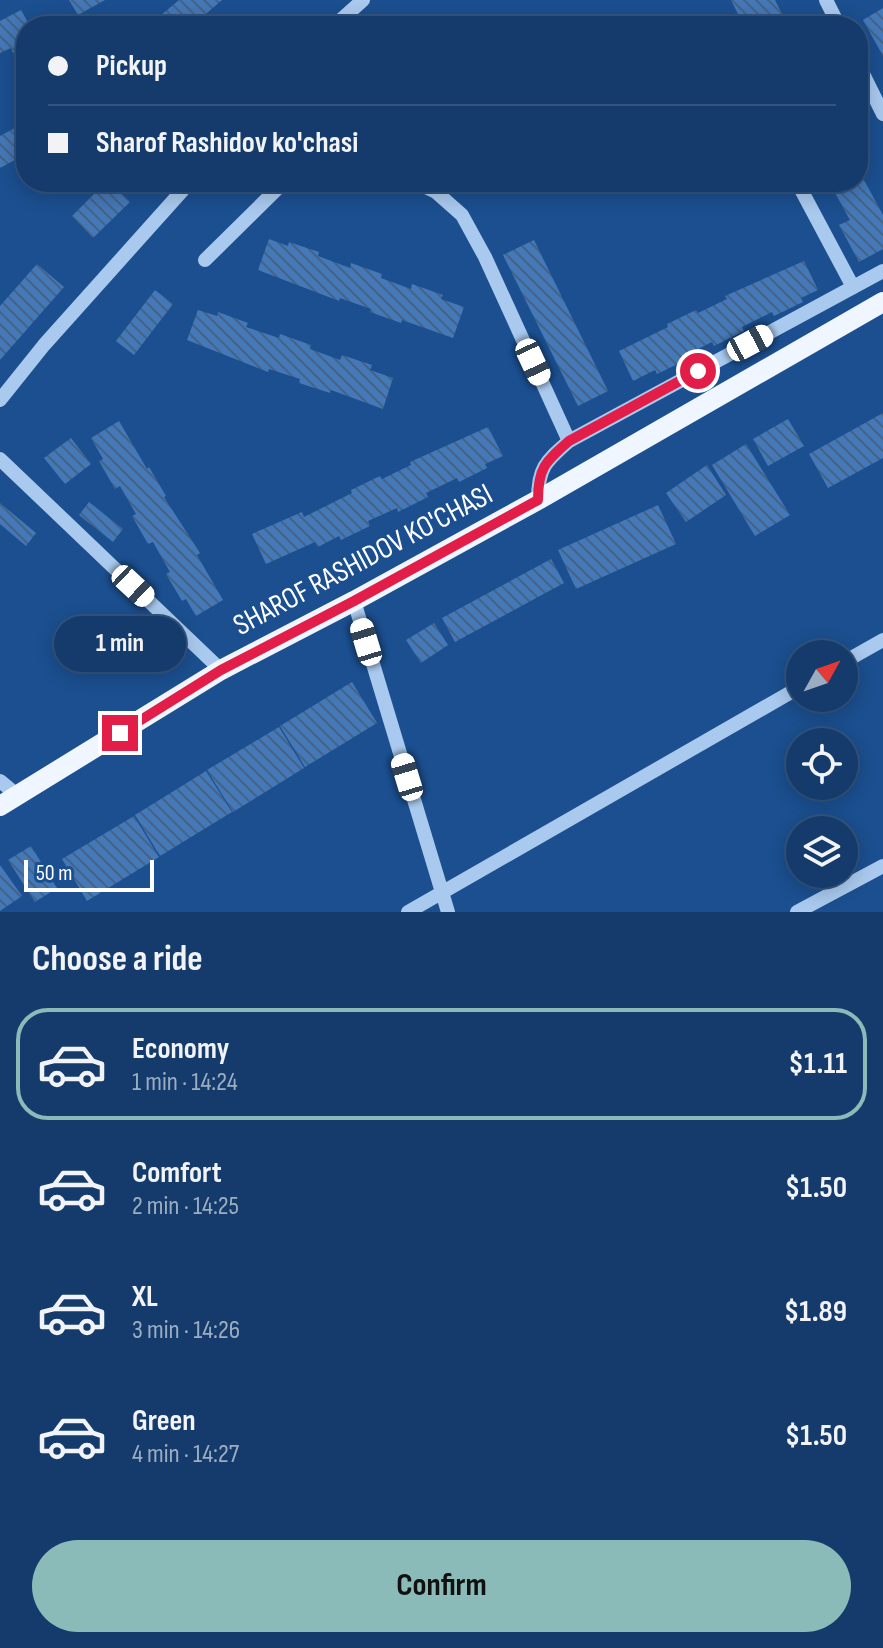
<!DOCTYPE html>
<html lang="en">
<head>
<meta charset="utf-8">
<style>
  :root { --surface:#143b6b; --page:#214673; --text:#f1f3f6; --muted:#9dadc1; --line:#33557e; --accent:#8bbbb9 }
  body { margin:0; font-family:"Sofia Sans Condensed",sans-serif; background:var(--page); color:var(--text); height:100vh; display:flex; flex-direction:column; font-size:30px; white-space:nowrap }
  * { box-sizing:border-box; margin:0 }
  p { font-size:26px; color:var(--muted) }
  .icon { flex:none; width:44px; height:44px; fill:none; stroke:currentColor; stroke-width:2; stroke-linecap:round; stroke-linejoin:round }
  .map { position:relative; height:912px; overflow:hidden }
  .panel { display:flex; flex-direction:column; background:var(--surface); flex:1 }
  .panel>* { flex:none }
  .hud { position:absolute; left:16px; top:16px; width:852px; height:176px; border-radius:32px; box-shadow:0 4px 20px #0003,0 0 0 2px var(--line); display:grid; align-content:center; height:176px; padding:0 32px; background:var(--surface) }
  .needle { width:52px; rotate:50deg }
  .controls { position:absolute; left:786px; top:640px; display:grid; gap:16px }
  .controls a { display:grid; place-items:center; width:72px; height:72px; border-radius:50%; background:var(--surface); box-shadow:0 4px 20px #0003,0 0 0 2px var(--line); font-size:40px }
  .scale { position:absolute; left:24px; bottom:20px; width:130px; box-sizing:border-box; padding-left:8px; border:4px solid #fff; border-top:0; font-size:22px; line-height:28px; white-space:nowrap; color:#fff; -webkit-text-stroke:6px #1b4f8f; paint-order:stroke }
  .end { position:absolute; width:36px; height:36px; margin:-18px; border:10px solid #e11d48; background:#fff; box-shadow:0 0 0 4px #fff }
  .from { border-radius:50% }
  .bubble { position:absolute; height:56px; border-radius:28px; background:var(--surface); box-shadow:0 4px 20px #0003,0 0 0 2px var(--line); font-size:26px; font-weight:700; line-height:56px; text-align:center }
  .car { position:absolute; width:24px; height:48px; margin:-24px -12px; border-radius:10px; box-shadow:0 0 6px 2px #0007; background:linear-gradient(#fff 24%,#345 0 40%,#fff 0 76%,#345 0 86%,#fff 0) }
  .hud b { display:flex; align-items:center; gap:28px; height:76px; font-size:30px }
  .hud b+b { border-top:2px solid var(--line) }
  .hud i { width:20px; height:20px; background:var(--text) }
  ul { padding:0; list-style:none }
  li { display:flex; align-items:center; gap:24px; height:112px; margin:0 16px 12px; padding:0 16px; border:4px solid transparent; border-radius:32px }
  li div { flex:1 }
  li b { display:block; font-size:30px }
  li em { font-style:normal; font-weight:700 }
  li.active { border-color:var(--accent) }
  li>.icon { width:72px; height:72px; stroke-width:1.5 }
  h2 { padding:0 32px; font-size:36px; line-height:96px }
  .cta { display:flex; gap:16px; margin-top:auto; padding:16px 32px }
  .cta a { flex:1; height:92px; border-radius:48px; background:var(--accent); color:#111; font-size:32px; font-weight:700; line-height:92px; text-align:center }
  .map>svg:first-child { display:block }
  .building { fill:url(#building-back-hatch) }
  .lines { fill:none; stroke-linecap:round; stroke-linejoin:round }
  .minor { stroke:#a9c9ee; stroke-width:14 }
  .major { stroke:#f0f6ff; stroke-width:20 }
  .route { stroke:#e11d48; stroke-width:10 }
  .labels { text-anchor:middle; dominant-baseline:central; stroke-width:6; stroke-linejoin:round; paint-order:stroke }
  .street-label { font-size:30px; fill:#fff; stroke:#1b4f8f }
</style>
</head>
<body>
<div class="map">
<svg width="883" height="912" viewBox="0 0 883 912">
  <defs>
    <pattern id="building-back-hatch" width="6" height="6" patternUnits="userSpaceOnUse" patternTransform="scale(2)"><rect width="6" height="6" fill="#4478b7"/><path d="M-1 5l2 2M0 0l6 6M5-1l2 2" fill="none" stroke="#486282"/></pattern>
  </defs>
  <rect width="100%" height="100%" fill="#1b4f8f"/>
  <g class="building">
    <polygon points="69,0 105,0 78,15"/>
    <polygon points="179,0 222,0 192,26 148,26"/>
    <polygon points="731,0 775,0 788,26 744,26"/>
    <polygon points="883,8 883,56 863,20"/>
    <polygon points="21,10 30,26 26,26 26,52 19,55 17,50 13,53 11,48 0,53 0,21"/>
    <polygon points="26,122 26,154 0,168 0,136"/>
    <polygon points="858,169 883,215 883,249 859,262 839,225 850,220 829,182 858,182"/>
    <polygon points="106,182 110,182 130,202 93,238 72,216"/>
    <polygon points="269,239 288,246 289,242 319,252 318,256 350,268 351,263 382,274 381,278 411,289 412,284 443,295 441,299 464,307 453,338 402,320 401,323 370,312 371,309 340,298 339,301 258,270"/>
    <polygon points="534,240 608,391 578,406 503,255"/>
    <polygon points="804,261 818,290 801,298 803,302 774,316 772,312 742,327 744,331 714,346 712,342 684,356 686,360 657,374 655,370 633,381 619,351 668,327 667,324 696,310 698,313 727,299 725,296"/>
    <polygon points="37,264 64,287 0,360 0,306"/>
    <polygon points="155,290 173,304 134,355 116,341"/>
    <polygon points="198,310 217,316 218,312 248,323 246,327 279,338 280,334 311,345 310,349 340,360 342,355 372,365 370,370 393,378 383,409 331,390 330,393 299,383 300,379 269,369 268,372 187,340"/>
    <polygon points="883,413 883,458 828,488 809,454"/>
    <polygon points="788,419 804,446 768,466 753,439"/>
    <polygon points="119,421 147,469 149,467 166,496 164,497 200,553 197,555 223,600 196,616 186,599 182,601 166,574 170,572 153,542 148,544 132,516 136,514 120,486 115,489 99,461 103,459 91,438"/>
    <polygon points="488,427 503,456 485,464 487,468 459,482 457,478 426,493 428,497 398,512 397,508 368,521 370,526 341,540 339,536 318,547 315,542 266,564 252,534 302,512 304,517 352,493 351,490 380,476 382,479 411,465 410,462"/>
    <polygon points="71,438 91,464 65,484 44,458"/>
    <polygon points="746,444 790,515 755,536 712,465"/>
    <polygon points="707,465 726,495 686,522 666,493"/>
    <polygon points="89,502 123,529 113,542 79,515"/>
    <polygon points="0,503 36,533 26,546 0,524"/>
    <polygon points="658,505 676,544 576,589 558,550"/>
    <polygon points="551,559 564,583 455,642 442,618"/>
    <polygon points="434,623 448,645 421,663 406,640"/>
    <polygon points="352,682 377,723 305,767 280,726"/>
    <polygon points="279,727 304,768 233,812 207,770"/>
    <polygon points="206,771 232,812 160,856 135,815"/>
    <polygon points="134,816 159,857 87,901 62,859"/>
    <polygon points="31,846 57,888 35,902 8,860"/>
    <polygon points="0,865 22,896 0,911"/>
  </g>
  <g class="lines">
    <g class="minor">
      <polyline points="826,0 839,26"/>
      <polyline points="334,26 363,0"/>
      <polyline points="858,64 883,114"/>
      <polyline points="415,182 436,192 462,215 485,257 569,441"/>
      <polyline points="797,182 853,287"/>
      <polyline points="205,260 277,189 289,182"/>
      <polyline points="0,400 44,345 190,182"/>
      <polyline points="0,459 221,670"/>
      <path d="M538,500C538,468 545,462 569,441L883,271"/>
      <polyline points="354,601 448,912"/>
      <polyline points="844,662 883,640"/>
      <polyline points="0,781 18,796"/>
      <polyline points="408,912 800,687"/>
      <polyline points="797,912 883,866"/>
    </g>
    <polyline class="major" points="0,806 221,670 354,601 538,500 883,302"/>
  </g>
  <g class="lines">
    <path class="route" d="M120,733L221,670L354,601L538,500C538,468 545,462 569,441L698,371"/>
  </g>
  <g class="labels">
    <g class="street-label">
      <text transform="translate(363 560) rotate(-28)">SHAROF RASHIDOV KO'CHASI</text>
    </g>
  </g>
</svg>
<div class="controls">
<a><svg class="needle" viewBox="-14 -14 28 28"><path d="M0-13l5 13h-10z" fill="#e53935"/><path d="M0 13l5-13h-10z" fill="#9dadc1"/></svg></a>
<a><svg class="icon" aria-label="locate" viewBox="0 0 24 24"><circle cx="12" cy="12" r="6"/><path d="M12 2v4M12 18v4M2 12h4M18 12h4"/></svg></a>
<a><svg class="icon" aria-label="layers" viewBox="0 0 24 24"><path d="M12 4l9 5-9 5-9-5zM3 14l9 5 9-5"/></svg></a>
</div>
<div class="scale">50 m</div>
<i class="end from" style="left:698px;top:371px"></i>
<i class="end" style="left:120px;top:733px"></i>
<div class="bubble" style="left:54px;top:616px;width:132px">1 min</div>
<i class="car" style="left:750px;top:343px;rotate:62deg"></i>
<i class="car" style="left:533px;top:362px;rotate:155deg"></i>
<i class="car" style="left:133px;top:586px;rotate:133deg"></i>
<i class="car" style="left:366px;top:642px;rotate:343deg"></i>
<i class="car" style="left:407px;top:777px;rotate:343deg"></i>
<div class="hud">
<b><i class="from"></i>Pickup</b>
<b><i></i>Sharof Rashidov ko'chasi</b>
</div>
</div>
<section class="panel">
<h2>Choose a ride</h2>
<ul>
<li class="active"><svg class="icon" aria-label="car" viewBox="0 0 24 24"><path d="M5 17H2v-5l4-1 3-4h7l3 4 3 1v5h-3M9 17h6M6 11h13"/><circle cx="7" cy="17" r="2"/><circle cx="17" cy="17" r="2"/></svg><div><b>Economy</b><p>1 min · 14:24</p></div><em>$1.11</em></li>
<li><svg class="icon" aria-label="car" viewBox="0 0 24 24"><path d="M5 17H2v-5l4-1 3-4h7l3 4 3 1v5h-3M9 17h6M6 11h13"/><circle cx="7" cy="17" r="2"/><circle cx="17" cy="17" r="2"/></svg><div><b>Comfort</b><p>2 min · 14:25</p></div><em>$1.50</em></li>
<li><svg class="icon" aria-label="car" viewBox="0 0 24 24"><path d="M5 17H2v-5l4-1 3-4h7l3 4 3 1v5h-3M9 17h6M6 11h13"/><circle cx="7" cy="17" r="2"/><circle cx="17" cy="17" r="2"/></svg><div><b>XL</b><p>3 min · 14:26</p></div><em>$1.89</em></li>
<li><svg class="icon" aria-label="car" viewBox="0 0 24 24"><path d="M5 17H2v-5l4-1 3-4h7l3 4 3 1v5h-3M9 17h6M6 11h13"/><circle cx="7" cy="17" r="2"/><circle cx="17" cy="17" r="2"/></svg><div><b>Green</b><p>4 min · 14:27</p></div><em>$1.50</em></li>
</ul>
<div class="cta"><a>Confirm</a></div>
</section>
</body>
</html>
